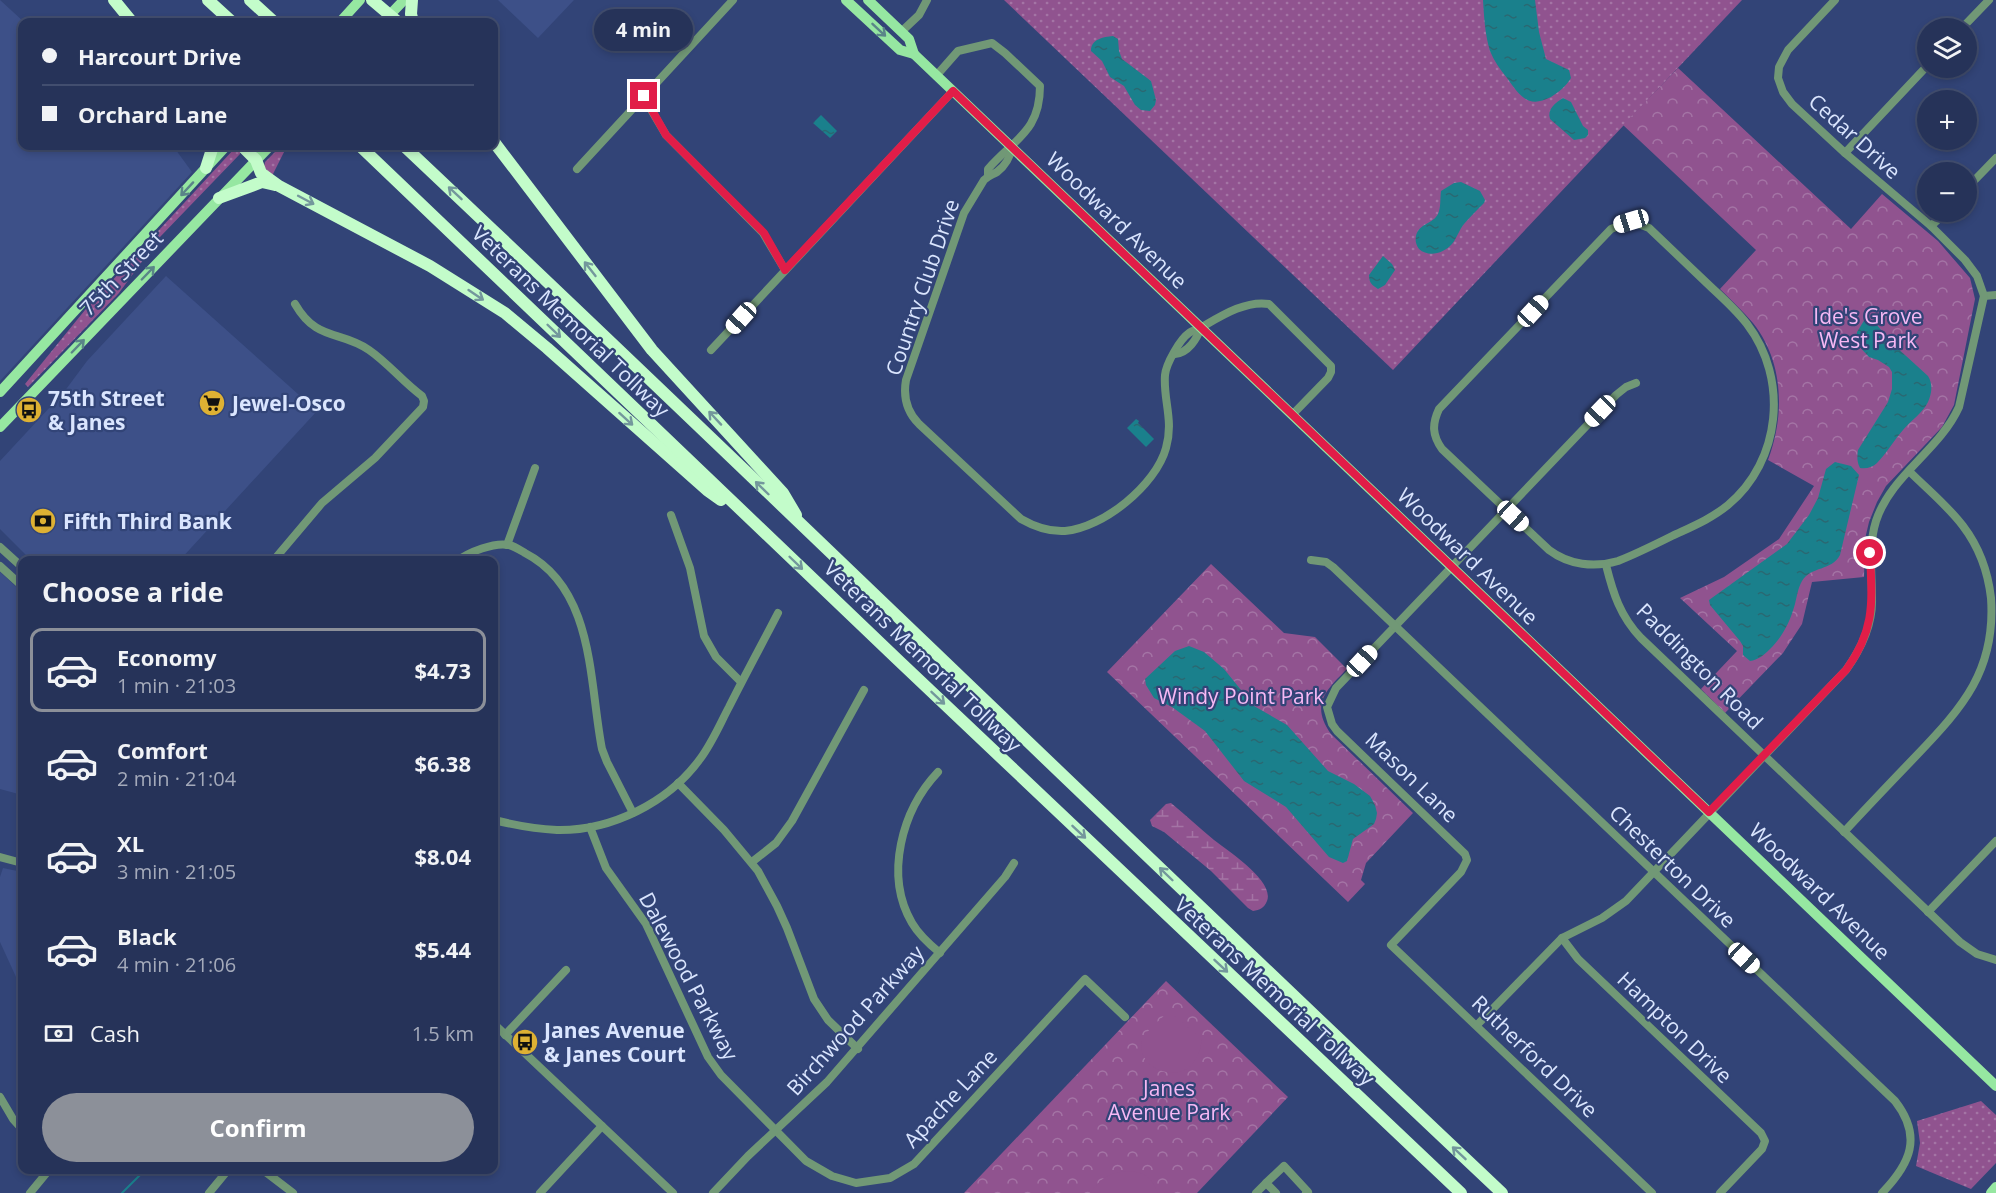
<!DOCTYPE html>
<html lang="en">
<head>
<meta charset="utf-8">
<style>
  :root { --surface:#263359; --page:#323f62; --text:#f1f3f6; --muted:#a4aaba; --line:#424e6f; --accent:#8c9099 }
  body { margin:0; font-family:"Open Sans",sans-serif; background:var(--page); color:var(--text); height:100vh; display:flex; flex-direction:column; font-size:22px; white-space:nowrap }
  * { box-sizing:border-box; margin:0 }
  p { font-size:20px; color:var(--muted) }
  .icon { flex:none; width:33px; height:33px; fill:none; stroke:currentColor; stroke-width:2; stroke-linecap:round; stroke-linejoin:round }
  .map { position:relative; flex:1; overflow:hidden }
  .sheet { position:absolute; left:18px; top:556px; width:480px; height:618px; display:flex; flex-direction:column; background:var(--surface); border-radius:12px; box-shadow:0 3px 9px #0003,0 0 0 2px var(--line) }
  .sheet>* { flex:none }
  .top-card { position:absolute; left:18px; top:18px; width:480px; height:132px; border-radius:12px; box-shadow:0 3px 9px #0003,0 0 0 2px var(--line); display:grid; align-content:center; height:132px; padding:0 24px; background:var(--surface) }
  .controls { position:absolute; left:1917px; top:18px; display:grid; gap:12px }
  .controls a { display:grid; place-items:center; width:60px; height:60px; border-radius:50%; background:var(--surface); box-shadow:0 3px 9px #0003,0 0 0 2px var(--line); font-size:30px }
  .end { position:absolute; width:27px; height:27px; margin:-14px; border:8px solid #e11d48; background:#fff; box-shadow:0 0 0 3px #fff }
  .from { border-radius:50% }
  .bubble { position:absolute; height:42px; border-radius:21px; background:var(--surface); box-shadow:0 3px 9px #0003,0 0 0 2px var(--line); font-size:20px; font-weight:700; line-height:42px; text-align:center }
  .car { position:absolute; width:18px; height:36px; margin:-18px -9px; border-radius:8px; box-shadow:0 0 4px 2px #0007; background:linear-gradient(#fff 24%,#345 0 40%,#fff 0 76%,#345 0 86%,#fff 0) }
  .top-card b { display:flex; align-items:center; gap:21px; height:57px; font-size:22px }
  .top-card b+b { border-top:2px solid var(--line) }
  .top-card i { width:15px; height:15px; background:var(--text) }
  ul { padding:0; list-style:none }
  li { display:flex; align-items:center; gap:18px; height:84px; margin:0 12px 9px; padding:0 12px; border:3px solid transparent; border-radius:12px }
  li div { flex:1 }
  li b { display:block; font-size:22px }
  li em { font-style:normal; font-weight:700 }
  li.on { border-color:var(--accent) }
  li>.icon { width:54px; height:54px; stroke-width:1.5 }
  h2 { padding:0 24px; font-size:27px; line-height:72px }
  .pay { display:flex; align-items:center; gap:15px; height:66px; padding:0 24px; font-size:22px }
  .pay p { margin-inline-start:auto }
  .cta { display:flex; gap:12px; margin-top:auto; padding:12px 24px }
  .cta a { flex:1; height:69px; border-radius:36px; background:var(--accent); color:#fff; font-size:24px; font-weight:700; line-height:69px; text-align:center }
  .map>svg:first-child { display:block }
  .built { fill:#3d5088 }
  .grass { fill:url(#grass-dots) }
  .wetland { fill:url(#wetland-marsh) }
  .park { fill:url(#park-crowns) }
  .garden { fill:#90538f }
  .water { fill:url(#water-ripples) }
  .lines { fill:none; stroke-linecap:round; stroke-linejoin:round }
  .stream { stroke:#1a808c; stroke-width:2 }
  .minor { stroke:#719876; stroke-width:8 }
  .major { stroke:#96e7a1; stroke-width:10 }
  .highway { stroke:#c3fcca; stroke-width:12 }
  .oneway { stroke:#5a8588 }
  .oneway2 { stroke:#73979c }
  .route { stroke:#e11d48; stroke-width:8 }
  .labels { text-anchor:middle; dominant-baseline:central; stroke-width:4.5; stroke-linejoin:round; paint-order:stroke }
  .street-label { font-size:21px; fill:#dae5fe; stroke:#324477 }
  .park-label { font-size:21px; fill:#f6b8f4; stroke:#324477 }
  .poi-label { font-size:21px; font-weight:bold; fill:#dae5fe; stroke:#324477; text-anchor:start }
</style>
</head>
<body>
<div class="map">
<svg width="1996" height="1193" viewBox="0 0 1996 1193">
  <defs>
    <pattern id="grass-dots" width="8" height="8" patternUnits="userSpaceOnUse" patternTransform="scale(1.5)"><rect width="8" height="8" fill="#90538f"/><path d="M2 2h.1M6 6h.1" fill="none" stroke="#a474a5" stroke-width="1.8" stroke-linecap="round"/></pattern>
    <pattern id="wetland-marsh" width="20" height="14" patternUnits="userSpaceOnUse" patternTransform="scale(1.5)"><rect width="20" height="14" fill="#90538f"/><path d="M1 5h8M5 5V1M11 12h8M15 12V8" fill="none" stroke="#a474a5"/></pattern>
    <pattern id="park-crowns" width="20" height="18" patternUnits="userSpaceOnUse" patternTransform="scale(1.5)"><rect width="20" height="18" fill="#90538f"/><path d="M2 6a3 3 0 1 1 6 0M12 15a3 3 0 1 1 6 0" fill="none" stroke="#a474a5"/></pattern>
    <pattern id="water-ripples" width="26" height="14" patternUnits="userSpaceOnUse" patternTransform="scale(1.5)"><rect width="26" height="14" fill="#1a808c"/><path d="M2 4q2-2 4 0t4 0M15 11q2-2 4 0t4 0" fill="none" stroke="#2a6872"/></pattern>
  </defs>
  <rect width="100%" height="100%" fill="#324477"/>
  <g class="built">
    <polygon points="0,0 24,22 22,146 173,146 192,172 0,381"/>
    <polygon points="498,0 574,0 538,38"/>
    <polygon points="166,276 317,411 179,561 32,561 0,529 0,461 64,392 87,361"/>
    <polygon points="0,572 22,592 22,795 0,789"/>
    <polygon points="3,868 22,872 22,990 0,942 0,877"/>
  </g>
  <g class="grass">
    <polygon points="1004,0 1742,0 1393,370"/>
    <polygon points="281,146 287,146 272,176 264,167 265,162"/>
    <polygon points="234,149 240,151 240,154 160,237 119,293 28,387 25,384 85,310"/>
    <polygon points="1981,1101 1996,1115 1996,1163 1971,1189 1916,1166 1920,1143 1917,1121"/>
  </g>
  <path class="wetland" d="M1171,803C1186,815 1199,828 1214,840C1228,851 1275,881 1267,901C1264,908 1260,910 1253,911L1248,908L1211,871L1164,832L1152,826L1150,820L1166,804Z"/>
  <g class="park">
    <path d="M1678,68L1851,229L1882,194L1938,241L1970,278L1975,299L1954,405L1942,427L1886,486L1877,502L1869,522L1865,539L1864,577L1812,582L1802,624L1783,653L1725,713L1701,689L1737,651L1680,598L1724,577L1779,539L1814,486L1768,460C1785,415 1784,362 1753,323C1743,311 1731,300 1720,289L1756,250L1623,125Z"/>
    <path d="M1211,564L1284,633L1315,637L1347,669C1326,690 1310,705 1331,734L1413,813L1366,863L1361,880L1365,884L1348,902L1107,672Z"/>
    <polygon points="1166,981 1288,1097 1197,1193 964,1193"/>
  </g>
  <g class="garden">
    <path d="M1169,1011L1202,1039C1201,1049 1196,1063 1187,1069C1173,1077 1152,1071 1144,1057C1141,1052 1141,1045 1141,1038Z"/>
    <path d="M1127,1171C1145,1172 1150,1176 1158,1193H1090C1101,1178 1108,1173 1127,1171Z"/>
  </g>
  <g class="water">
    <path d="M1483,0H1535L1539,32L1546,59L1569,70L1571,78C1566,86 1559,92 1551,97C1528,109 1520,96 1507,78C1500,69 1494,61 1490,51C1485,35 1484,16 1483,0Z"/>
    <path d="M1113,36L1118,39L1119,51L1122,59L1151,81L1156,100L1155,105L1150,111L1141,110L1135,105L1124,86L1110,77L1102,61L1091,51C1091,39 1103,37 1113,36Z"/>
    <path d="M1563,98L1571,102L1583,126L1588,130V135L1585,138L1574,140L1550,119C1547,109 1555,103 1563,98Z"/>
    <polygon points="821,115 837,131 830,138 813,123"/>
    <path d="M1461,182L1480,191L1485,200L1484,203C1477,210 1470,217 1464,224C1459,230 1457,238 1452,244C1444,253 1429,258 1419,249C1416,245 1415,241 1416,236C1419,223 1433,224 1438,214C1441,208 1440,198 1441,191L1454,183Z"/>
    <path d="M1383,256L1392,264L1395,270L1385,285L1378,289C1372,285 1369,283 1369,275Z"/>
    <path d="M1865,319L1876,324L1894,345L1928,376C1933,384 1932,393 1928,402C1923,413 1911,420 1903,430C1894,440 1887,453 1877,463C1873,467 1867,469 1860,468C1857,462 1857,457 1858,450L1888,402L1892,389V372L1889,367L1878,360L1869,357L1856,343L1857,332Z"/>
    <polygon points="1136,419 1139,421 1138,423 1154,439 1146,447 1127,428"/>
    <path d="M1835,462L1851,466L1859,475L1840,555C1832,571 1811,566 1802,581C1798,588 1797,596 1795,604C1790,622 1783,636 1770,649C1764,655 1758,660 1750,661L1743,655V646L1740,641L1710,605L1709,600L1787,544L1809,515L1818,498L1826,469Z"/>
    <polygon points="1189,646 1204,652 1224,669 1254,706 1287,725 1328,771 1354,784 1370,796 1375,805 1377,813 1376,819 1374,824 1353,839 1347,861 1343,863 1329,857 1286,807 1244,781 1205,731 1172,707 1154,698 1146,685 1145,679 1175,651"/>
  </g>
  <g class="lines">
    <polyline class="stream" points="122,1193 145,1170"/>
    <g class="minor">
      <polyline points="1962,28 1989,0"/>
      <polyline points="901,32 919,15 927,0"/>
      <path d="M936,76L958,51L992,43L1005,53L1040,86C1040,132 1014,139 988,169V176"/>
      <polyline points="643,96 666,135 763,233 785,270"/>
      <path d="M1012,147C1010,158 1006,165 997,172C992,175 988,176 984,180L964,213L906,380C903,397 907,412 919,424L1021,519C1035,527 1049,532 1065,531C1103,528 1156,485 1166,448C1174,420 1163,400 1165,375C1166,364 1180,339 1189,333C1193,330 1198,329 1202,327C1221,316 1246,300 1269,304L1331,366V372L1328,378L1292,415"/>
      <polyline points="1845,153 1928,65"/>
      <polyline points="577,169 733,0"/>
      <polyline points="1966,189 1996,158"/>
      <path d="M1631,221L1649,228C1670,248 1691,268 1712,288C1724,299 1737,311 1747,324C1789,379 1781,461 1728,505C1711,519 1691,527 1672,536C1654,545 1636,554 1618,561C1594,568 1569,565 1549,550L1442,449C1432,435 1432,424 1439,409L1611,229Z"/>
      <polyline points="1931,226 1946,212"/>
      <polyline points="1984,296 1996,295"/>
      <polyline points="711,350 953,91"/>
      <path d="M1175,354C1188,353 1197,339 1201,327"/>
      <polyline points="1636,383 1626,387 1616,395 1336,688 1327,707 1332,724 1337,731 1465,854 1467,860 1461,872 1391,945 1652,1193"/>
      <polyline points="671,515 690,568 704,636 716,657 741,682"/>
      <polyline points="507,545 535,468"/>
      <polyline points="0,547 22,567"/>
      <path d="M1311,560L1326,562L1333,567L1895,1101C1923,1137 1910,1164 1882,1193"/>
      <path d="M273,561L322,503L375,458L423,407L424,401L422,396C403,382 388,363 369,350C340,330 317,342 295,304"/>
      <path d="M457,561C469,552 494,542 509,545C514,546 520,550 525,553C595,589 589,683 602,749L607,762L633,813"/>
      <path d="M1606,565C1613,593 1620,616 1641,638L1960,942L1977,954L1996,960"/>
      <polyline points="0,566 22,586"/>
      <path d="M938,772C902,810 884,875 912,923C919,935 929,944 940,953"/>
      <polyline points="678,783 724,830 758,871 777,906 787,928 814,999 828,1020 858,1049"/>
      <path d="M494,820C514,825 535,829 557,830C611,831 668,803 700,759C712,743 720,724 729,707C745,675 762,644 778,613"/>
      <polyline points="590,827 606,868 646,924 654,941 708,1057 721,1075 806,1161 832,1176 856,1183 890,1178 914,1164 1085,979 1125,1017"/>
      <path d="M1844,832C1868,806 1892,781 1916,756C1963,707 1996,670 1991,598C1988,572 1979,547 1963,526C1948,506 1927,489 1909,471"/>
      <polyline points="0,857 22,863"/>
      <polyline points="752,862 776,843 792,821 864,690"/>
      <polyline points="1928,912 1996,841"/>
      <polyline points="1562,938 1578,959 1761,1133 1765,1141 1762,1149 1720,1193"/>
      <polyline points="494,1024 673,1193"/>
      <path d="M1477,1025L1562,938L1602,918L1626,901L1846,670C1861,649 1873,625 1872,598C1872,572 1868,547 1876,521C1891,475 1939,451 1959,407L1984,296L1977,276L1965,260L1931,226L1845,153L1792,104L1783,92L1778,78L1779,67L1788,50L1835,0"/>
      <polyline points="505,1035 566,970"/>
      <polyline points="0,1097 13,1119 22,1129"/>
      <polyline points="263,1170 293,1193"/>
      <polyline points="30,1193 49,1170"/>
      <polyline points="209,1193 228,1170"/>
      <polyline points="540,1193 602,1126"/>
      <polyline points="713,1193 748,1156 827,1082 1005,877 1014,863"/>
      <polyline points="1256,1193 1266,1183"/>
      <polyline points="1276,1193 1266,1183 1284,1166 1308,1192 1306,1193"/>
    </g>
    <g class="major">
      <polyline points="846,0 900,50 914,54 1996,1086"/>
      <polyline points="868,0 909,39 914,54"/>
      <polyline points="340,22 360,0"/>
      <polyline points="383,22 404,0"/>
      <polyline points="0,392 226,146"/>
      <polyline points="0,427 270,146"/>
      <polyline points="1991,1193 1996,1187"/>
    </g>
    <g class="highway">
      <polyline points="114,0 132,22"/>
      <polyline points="208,0 232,22"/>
      <polyline points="250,0 274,22"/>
      <polyline points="372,0 398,22"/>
      <polyline points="412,0 411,14 413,22"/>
      <polyline points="494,142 652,350 783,493 796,515"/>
      <polyline points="242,146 256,160 261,173 279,186 430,266 505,313 547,348 707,490 721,500"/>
      <polyline points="360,146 898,660 1461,1193"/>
      <path d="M404,146C772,493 1133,846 1502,1193"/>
      <polyline points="206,168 213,146"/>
      <polyline points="219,198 262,182 275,185"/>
    </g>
  </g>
  <defs><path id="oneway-shaft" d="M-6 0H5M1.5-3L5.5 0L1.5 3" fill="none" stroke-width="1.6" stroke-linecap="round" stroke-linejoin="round" transform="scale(1.5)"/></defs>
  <g class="oneway">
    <use href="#oneway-shaft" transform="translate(879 30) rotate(43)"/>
    <use href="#oneway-shaft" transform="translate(187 189) rotate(133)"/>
    <use href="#oneway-shaft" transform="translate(148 273) rotate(-46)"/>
    <use href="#oneway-shaft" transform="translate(78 346) rotate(-46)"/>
  </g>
  <g class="oneway2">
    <use href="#oneway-shaft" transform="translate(455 193) rotate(-137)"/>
    <use href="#oneway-shaft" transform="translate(306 200) rotate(28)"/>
    <use href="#oneway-shaft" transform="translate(590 269) rotate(-128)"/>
    <use href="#oneway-shaft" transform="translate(476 295) rotate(34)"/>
    <use href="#oneway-shaft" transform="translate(554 331) rotate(44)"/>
    <use href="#oneway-shaft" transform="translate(715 418) rotate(-133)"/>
    <use href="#oneway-shaft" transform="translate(626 419) rotate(42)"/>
    <use href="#oneway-shaft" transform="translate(762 488) rotate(-136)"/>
    <use href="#oneway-shaft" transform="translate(796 563) rotate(44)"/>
    <use href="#oneway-shaft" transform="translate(938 698) rotate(43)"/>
    <use href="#oneway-shaft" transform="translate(1079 832) rotate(43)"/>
    <use href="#oneway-shaft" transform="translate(1166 874) rotate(-136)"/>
    <use href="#oneway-shaft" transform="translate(1221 966) rotate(43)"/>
    <use href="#oneway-shaft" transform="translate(1459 1153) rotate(-137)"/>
  </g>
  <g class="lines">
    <path class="route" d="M644,96L666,135L764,233L785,270L953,91L1709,812L1846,670C1876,629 1872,601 1870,553"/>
  </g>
  <defs>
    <symbol id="supermarket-disc" viewBox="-11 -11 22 22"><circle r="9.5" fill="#deb133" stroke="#324477"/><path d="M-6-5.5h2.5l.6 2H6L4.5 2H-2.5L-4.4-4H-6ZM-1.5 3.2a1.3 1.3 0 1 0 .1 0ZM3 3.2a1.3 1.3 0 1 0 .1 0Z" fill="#111"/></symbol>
    <symbol id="bus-disc" viewBox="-11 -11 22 22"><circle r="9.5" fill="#deb133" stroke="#324477"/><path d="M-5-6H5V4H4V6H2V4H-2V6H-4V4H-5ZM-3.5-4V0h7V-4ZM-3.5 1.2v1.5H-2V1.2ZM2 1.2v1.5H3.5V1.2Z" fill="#111"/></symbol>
    <symbol id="bank-disc" viewBox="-11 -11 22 22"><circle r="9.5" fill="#deb133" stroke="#324477"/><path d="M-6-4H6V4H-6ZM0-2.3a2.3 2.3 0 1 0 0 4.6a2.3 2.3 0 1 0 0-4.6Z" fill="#111"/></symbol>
  </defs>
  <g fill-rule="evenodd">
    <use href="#supermarket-disc" x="197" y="388" width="30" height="30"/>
    <use href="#bus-disc" x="14" y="395" width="30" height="30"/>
    <use href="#bank-disc" x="28" y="506" width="30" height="30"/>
    <use href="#bus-disc" x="510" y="1027" width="30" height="30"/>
  </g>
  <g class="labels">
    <g class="street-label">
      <text transform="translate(1855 136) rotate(42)">Cedar Drive</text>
      <text transform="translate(1117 220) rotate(44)">Woodward Avenue</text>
      <text transform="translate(121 273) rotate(-46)">75th Street</text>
      <text transform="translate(922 287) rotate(-71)">Country Club Drive</text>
      <text transform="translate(571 321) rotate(44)">Veterans Memorial Tollway</text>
      <text transform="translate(1468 556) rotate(44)">Woodward Avenue</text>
      <text transform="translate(923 656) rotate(44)">Veterans Memorial Tollway</text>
      <text transform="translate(1700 666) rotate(45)">Paddington Road</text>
      <text transform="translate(1412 777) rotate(44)">Mason Lane</text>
      <text transform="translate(1673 866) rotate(44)">Chesterton Drive</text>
      <text transform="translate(1820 891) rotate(44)">Woodward Avenue</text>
      <text transform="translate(689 976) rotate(62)">Dalewood Parkway</text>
      <text transform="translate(1275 991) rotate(43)">Veterans Memorial Tollway</text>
      <text transform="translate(855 1020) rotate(-48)">Birchwood Parkway</text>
      <text transform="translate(1675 1027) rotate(44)">Hampton Drive</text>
      <text transform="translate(1535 1056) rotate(44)">Rutherford Drive</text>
      <text transform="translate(950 1098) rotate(-47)">Apache Lane</text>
    </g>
    <g class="park-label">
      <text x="1868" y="316">Ide's Grove<tspan x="1868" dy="24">West Park</tspan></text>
      <text x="1241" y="696">Windy Point Park</text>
      <text x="1169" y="1088">Janes<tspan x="1169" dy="24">Avenue Park</tspan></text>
    </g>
    <g class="poi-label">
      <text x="48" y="398">75th Street<tspan x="48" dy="24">&amp; Janes</tspan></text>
      <text x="232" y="403">Jewel-Osco</text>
      <text x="63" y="521">Fifth Third Bank</text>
      <text x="544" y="1030">Janes Avenue<tspan x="544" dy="24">&amp; Janes Court</tspan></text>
    </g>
  </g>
</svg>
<div class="controls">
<a><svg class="icon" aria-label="layers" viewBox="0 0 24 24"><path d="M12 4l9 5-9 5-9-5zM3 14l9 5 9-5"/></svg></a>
<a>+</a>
<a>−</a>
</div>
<i class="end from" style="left:1870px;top:553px"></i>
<i class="end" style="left:644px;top:96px"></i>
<div class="bubble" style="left:594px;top:9px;width:99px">4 min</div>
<i class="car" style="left:1631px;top:221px;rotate:253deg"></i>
<i class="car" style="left:1533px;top:311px;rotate:43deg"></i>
<i class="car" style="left:741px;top:318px;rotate:222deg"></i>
<i class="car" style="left:1600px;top:411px;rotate:224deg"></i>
<i class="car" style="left:1513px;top:516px;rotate:133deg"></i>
<i class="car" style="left:1362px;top:661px;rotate:43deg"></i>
<i class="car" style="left:1744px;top:958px;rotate:133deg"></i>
<div class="top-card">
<b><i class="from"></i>Harcourt Drive</b>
<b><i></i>Orchard Lane</b>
</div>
<section class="sheet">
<h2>Choose a ride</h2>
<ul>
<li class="on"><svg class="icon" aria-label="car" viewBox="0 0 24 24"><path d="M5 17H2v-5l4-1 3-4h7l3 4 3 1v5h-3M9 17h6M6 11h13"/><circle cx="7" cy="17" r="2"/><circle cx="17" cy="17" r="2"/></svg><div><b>Economy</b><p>1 min · 21:03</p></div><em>$4.73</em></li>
<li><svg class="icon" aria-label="car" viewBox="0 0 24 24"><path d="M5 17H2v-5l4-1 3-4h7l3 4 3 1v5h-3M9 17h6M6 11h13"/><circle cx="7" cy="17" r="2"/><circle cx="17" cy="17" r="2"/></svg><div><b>Comfort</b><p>2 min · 21:04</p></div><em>$6.38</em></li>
<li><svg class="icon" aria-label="car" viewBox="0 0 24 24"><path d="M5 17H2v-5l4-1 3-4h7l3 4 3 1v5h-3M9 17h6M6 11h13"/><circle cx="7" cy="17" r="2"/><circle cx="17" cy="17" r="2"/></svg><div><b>XL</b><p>3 min · 21:05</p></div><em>$8.04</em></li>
<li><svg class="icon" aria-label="car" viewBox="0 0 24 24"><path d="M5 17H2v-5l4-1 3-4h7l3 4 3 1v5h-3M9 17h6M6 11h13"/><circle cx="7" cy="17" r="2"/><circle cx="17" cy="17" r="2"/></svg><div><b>Black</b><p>4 min · 21:06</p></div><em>$5.44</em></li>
</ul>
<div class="pay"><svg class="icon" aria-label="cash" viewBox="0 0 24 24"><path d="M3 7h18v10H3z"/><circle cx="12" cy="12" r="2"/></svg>Cash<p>1.5 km</p></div>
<div class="cta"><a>Confirm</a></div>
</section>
</div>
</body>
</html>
